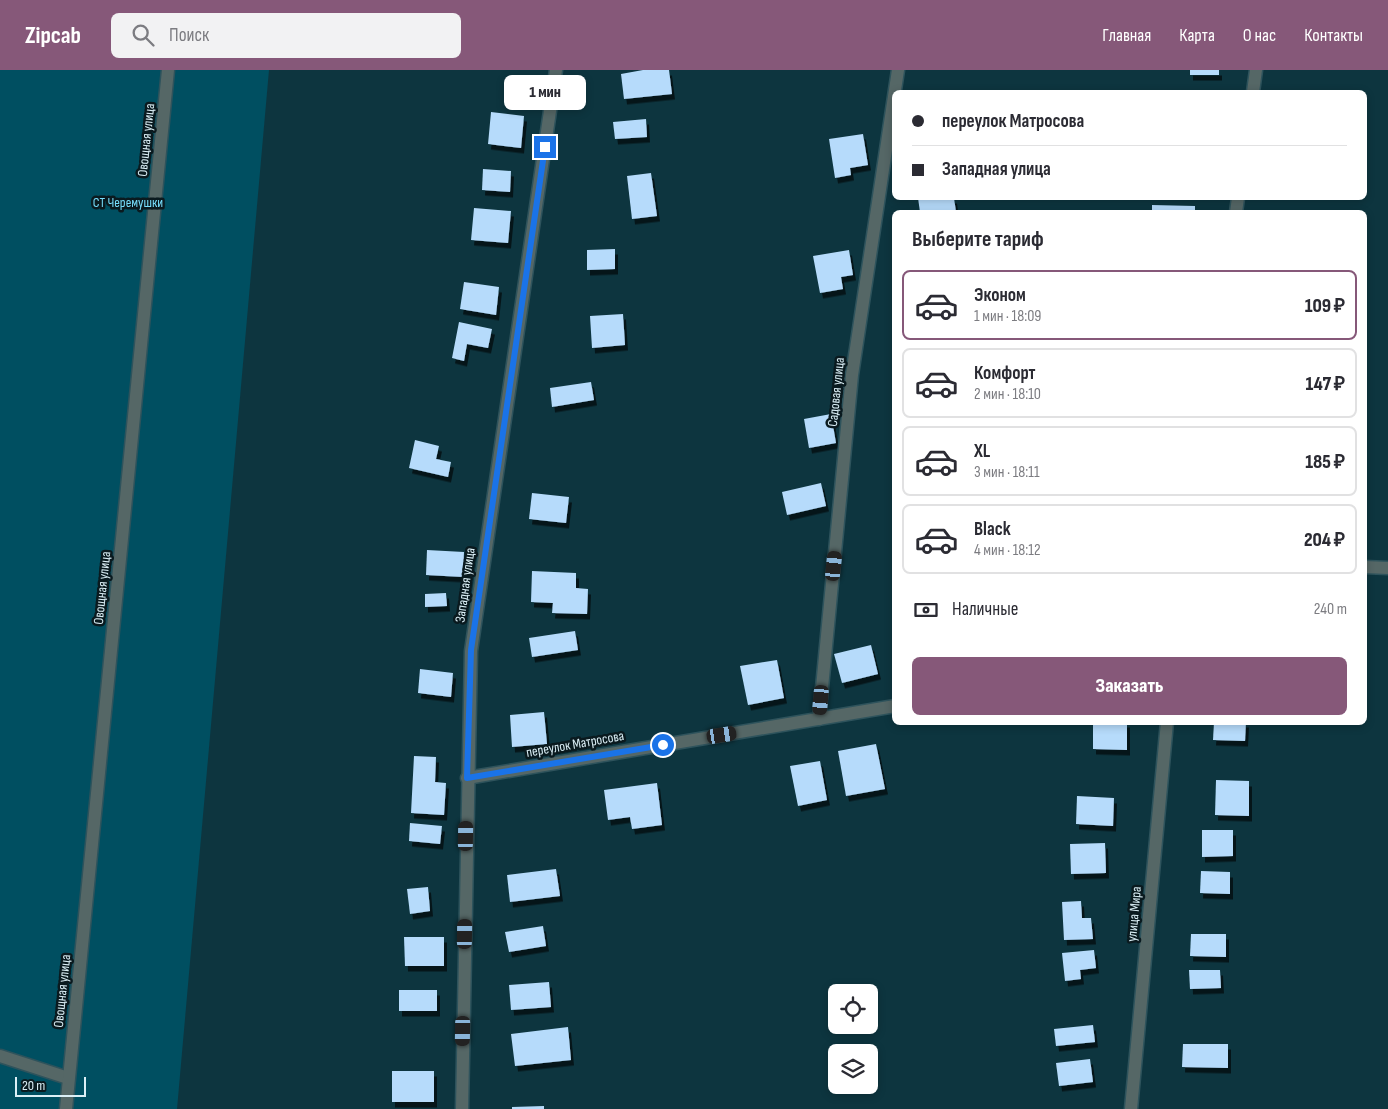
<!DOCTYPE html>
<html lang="ru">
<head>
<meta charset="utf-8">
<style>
  :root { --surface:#fff; --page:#f2f2f3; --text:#2b2b33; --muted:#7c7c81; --line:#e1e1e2; --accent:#865879 }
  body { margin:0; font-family:"Sofia Sans Condensed",sans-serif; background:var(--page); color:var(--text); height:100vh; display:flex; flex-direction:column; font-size:19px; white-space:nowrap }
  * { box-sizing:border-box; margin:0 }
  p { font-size:16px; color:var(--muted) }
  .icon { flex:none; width:28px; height:28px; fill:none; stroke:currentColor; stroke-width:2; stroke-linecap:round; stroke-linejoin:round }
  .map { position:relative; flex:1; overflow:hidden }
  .panel { position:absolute; left:892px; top:140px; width:475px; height:515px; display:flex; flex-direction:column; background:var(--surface); border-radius:8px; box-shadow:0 2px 8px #0003 }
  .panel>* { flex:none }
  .guide { position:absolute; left:892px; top:20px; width:475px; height:110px; border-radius:8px; box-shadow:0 2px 8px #0003; display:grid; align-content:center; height:110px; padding:0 20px; background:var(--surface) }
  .fabs { position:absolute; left:828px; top:914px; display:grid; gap:10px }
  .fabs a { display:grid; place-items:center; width:50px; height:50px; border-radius:8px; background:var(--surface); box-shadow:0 2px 8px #0003; font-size:25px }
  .scale { position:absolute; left:15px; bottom:12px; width:71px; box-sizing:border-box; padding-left:5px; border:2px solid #dbeff6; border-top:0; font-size:14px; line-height:18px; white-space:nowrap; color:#dbeff6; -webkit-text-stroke:4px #0a1a1f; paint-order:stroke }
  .end { position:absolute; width:22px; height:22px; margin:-11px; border:6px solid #1a73e8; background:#fff; box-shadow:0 0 0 2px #fff }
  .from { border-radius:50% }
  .bubble { position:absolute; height:35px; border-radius:8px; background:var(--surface); box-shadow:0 2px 8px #0003; font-size:16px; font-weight:800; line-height:35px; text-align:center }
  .car { position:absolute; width:15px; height:30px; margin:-15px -8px; border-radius:6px; box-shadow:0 0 4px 1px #0007; background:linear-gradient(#222 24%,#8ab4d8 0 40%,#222 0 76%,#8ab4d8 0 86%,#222 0) }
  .guide b { display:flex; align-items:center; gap:18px; height:48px; font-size:19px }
  .guide b+b { border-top:1px solid var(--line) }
  .guide i { width:12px; height:12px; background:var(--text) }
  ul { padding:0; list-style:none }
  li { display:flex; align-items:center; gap:15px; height:70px; margin:0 10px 8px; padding:0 10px; border:2px solid var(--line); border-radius:8px }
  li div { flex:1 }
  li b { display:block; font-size:19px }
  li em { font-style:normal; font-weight:800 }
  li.on { border-color:var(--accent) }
  li>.icon { width:45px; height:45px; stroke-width:1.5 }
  h2 { padding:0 20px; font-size:22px; line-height:60px }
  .pay { display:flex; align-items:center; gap:12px; height:55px; padding:0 20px; font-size:19px }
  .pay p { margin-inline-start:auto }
  .cta { display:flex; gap:10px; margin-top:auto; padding:10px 20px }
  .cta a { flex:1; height:58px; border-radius:8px; background:var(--accent); color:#fff; font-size:20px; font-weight:800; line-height:58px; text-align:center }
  header { display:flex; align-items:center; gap:30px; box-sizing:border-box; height:70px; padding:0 25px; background:var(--accent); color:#fff }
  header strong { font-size:24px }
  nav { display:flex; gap:28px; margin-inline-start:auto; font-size:18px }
  .search { width:350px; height:45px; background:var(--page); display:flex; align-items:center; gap:12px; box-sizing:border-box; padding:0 18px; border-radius:8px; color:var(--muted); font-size:19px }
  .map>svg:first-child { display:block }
  .green { fill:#004f61 }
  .building { fill:#b6dbfb; filter:url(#shadow) }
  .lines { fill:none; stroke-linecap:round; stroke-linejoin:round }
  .lane-casing { stroke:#2e535c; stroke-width:15 }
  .street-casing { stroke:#2e535c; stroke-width:15 }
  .lane { stroke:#556766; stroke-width:12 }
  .street { stroke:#556766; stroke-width:12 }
  .route { stroke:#1a73e8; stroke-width:6 }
  .labels { text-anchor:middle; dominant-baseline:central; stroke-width:5; stroke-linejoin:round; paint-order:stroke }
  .street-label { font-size:14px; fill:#dbeff6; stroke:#0a1a1f }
  .park-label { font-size:14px; fill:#77defc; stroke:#0a1a1f }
</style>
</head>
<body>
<header>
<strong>Zipcab</strong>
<div class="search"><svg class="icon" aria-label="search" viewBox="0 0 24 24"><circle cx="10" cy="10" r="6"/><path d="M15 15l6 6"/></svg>Поиск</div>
<nav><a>Главная</a><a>Карта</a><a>О нас</a><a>Контакты</a></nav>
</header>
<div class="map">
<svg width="1388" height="1039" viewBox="0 0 1388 1039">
  <defs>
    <filter id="shadow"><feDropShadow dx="3" dy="5.5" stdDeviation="0" flood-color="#0009"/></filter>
  </defs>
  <rect width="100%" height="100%" fill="#0d353f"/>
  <polygon class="green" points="0,0 269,0 177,1039 0,1039"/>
  <g class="building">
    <polygon points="643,0 669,0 672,24 624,29 621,4"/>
    <rect x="1190" y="0" width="29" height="5"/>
    <polygon points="491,42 524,46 521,78 488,74"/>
    <polygon points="646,49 647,67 615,69 613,52"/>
    <polygon points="863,64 868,95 850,98 851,105 835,108 829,69"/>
    <polygon points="483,99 511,101 510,122 482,120"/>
    <polygon points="651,103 657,146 632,149 627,106"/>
    <polygon points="918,128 954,128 956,142 920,142"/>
    <polygon points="1152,135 1195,136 1195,142 1152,142"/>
    <polygon points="474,138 511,141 508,173 471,170"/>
    <polygon points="615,179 615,199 587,200 587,180"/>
    <polygon points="849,180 853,205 841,207 843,219 820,223 813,186"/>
    <polygon points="464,212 499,217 496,245 460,239"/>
    <polygon points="623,244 625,275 592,278 590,246"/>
    <polygon points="459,252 492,259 488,278 467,274 464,291 452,288"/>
    <polygon points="591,312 594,330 552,337 550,318"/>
    <polygon points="831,344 836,373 809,378 804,349"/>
    <polygon points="415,370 439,376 436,389 451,392 448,407 409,398"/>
    <polygon points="821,413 826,436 787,445 782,422"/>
    <polygon points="532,423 569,427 566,453 529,449"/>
    <polygon points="427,480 464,482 463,507 426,505"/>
    <polygon points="532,501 576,503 576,518 588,519 587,544 552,543 553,533 531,532"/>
    <polygon points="446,523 447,536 425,537 425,524"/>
    <polygon points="575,561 578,580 532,587 529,568"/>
    <polygon points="871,575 878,604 842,613 834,584"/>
    <polygon points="777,590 784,628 748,635 740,596"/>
    <polygon points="420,599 453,603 451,627 418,623"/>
    <polygon points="544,642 547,674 512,677 510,645"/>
    <polygon points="1093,652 1127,652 1127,680 1093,679"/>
    <polygon points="1214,652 1246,652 1245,671 1213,670"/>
    <polygon points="876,674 885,719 846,726 838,681"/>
    <polygon points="414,686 436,687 435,712 446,713 444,745 411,743"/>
    <polygon points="820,691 827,730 798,736 790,696"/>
    <polygon points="1216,710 1249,711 1249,746 1215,745"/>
    <polygon points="657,713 662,755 632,759 630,747 608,750 604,720"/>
    <polygon points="1077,726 1114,728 1113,756 1076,754"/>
    <polygon points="410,753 442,756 440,774 409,771"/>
    <polygon points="1202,760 1233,760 1233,786 1202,787"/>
    <polygon points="1105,773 1106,803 1071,804 1070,774"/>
    <polygon points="556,799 560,826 510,832 507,805"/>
    <polygon points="1201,801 1230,802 1230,824 1200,823"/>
    <polygon points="428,817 430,841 410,844 407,819"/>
    <polygon points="1081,831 1082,848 1091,848 1093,869 1064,870 1062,832"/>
    <polygon points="543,856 546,876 509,882 505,862"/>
    <polygon points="1191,864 1226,864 1226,887 1190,886"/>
    <polygon points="404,867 444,867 444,896 405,896"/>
    <polygon points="1094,880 1096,898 1080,900 1081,909 1065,911 1062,883"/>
    <polygon points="1189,900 1220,900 1221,918 1190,919"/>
    <polygon points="549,912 551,937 511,940 509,915"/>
    <rect x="399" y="920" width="38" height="21"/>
    <polygon points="1093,955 1095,972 1056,976 1054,959"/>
    <polygon points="568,957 571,990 515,996 511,964"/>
    <polygon points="1183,974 1228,974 1228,998 1182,997"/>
    <polygon points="1090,989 1093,1012 1059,1016 1056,993"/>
    <rect x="392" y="1001" width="42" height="31"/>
    <polygon points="544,1036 544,1039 512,1039 512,1037"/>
  </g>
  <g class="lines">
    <defs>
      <g id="lane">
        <polyline points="0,986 68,1008"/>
        <polyline points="66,1039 168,0"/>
      </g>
      <g id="street">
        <polyline points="1253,22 1256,0"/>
        <polyline points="1236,142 1238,128"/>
        <polyline points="1365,497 1388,498"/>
        <polyline points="819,649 852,305 898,0"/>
        <polyline points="467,708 895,636"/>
        <polyline points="462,1039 471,581 556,0"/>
        <polyline points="1131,1039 1167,652"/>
      </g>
    </defs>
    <use href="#lane" class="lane-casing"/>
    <use href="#street" class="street-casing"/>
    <use href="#lane" class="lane"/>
    <use href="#street" class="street"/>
  </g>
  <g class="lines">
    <polyline class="route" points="545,77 471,580 467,708 663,675"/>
  </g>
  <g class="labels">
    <g class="street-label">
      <text transform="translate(146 70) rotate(-84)">Овощная улица</text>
      <text transform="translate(836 322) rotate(-84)">Садовая улица</text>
      <text transform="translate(465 515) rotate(-82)">Западная улица</text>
      <text transform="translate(102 518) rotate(-84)">Овощная улица</text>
      <text transform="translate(575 674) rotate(-10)">переулок Матросова</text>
      <text transform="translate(1134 844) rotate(-85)">улица Мира</text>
      <text transform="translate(62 921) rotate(-84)">Овощная улица</text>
    </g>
    <g class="park-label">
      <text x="128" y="132">СТ Черемушки</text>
    </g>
  </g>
</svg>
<div class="fabs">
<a><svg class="icon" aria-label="locate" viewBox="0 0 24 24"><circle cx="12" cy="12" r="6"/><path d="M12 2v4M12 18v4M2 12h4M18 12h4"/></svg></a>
<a><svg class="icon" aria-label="layers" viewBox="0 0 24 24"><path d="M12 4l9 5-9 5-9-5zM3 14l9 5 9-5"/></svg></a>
</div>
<div class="scale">20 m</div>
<i class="end from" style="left:663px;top:675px"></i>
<i class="end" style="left:545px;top:77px"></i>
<div class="bubble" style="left:504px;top:5px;width:82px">1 мин</div>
<i class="car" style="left:834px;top:496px;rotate:6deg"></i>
<i class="car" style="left:821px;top:630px;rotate:185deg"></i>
<i class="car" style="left:722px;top:665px;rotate:81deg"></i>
<i class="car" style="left:466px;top:766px;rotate:1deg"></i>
<i class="car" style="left:465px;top:864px;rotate:1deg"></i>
<i class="car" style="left:463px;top:961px;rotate:181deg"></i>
<div class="guide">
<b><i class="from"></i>переулок Матросова</b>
<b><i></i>Западная улица</b>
</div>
<section class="panel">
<h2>Выберите тариф</h2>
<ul>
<li class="on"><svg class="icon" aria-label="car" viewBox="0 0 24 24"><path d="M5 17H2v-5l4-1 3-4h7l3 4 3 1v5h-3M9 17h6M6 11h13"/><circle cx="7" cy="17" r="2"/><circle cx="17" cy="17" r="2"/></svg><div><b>Эконом</b><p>1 мин · 18:09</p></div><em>109 ₽</em></li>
<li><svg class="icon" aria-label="car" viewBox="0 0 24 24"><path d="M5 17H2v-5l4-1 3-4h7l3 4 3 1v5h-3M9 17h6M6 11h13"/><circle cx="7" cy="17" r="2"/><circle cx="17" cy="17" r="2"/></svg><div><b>Комфорт</b><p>2 мин · 18:10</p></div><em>147 ₽</em></li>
<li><svg class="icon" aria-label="car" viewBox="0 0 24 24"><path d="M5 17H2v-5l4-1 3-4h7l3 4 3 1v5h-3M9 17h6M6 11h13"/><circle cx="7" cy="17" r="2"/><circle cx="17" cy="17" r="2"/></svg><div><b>XL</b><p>3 мин · 18:11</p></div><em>185 ₽</em></li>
<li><svg class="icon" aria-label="car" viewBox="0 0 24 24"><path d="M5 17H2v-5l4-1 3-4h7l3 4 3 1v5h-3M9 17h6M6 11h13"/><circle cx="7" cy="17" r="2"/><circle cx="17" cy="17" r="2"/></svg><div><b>Black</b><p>4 мин · 18:12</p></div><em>204 ₽</em></li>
</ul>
<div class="pay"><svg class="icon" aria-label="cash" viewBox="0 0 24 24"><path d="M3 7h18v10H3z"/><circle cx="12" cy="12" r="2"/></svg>Наличные<p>240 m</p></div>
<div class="cta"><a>Заказать</a></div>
</section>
</div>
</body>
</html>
